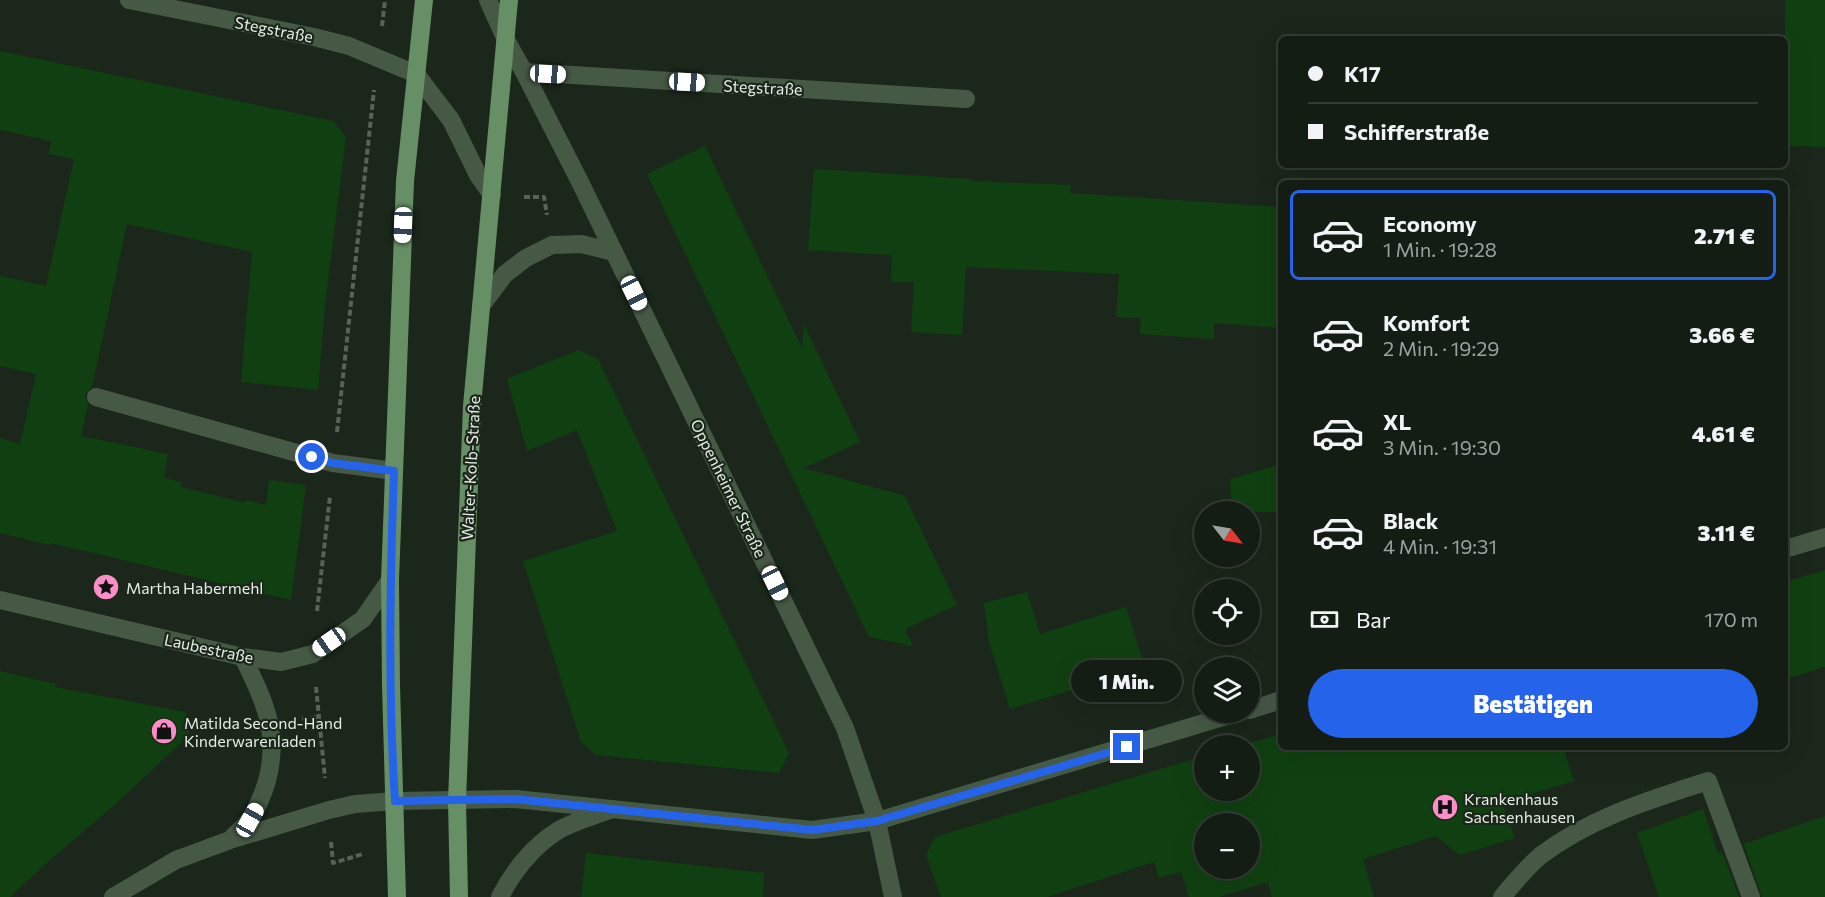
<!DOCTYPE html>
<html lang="de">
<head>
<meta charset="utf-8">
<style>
  :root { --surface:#141d14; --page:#1d261d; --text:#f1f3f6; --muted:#9da2a0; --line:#333b34; --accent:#2563eb }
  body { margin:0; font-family:Commissioner,sans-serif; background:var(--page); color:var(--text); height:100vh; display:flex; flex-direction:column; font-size:22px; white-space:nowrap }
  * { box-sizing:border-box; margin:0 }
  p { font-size:20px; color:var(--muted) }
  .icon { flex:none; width:33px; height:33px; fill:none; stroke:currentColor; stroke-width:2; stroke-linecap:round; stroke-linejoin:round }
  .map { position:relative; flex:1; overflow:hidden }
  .details { position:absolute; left:1278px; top:180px; width:510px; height:570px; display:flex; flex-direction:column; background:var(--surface); border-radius:9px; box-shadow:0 6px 24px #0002,0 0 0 2px var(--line) }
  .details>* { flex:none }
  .banner { position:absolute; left:1278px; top:36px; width:510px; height:132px; border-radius:9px; box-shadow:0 6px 24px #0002,0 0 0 2px var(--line); display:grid; align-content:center; height:132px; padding:0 30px; background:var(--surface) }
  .needle { width:39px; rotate:121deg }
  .fabs { position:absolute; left:1194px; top:501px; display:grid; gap:12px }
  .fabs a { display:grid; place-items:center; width:66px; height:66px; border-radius:50%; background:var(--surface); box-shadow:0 6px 24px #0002,0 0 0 2px var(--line); font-size:30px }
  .end { position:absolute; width:27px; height:27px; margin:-14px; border:8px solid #2563eb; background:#fff; box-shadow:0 0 0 3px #fff }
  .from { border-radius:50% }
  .bubble { position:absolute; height:42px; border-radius:21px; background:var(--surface); box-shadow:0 6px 24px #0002,0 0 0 2px var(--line); font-size:20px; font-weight:800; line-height:42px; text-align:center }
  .car { position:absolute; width:18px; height:36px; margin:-18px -9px; border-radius:8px; box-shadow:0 0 4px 2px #0007; background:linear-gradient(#fff 24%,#345 0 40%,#fff 0 76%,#345 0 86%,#fff 0) }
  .banner b { display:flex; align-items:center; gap:21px; height:57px; font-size:22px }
  .banner b+b { border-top:2px solid var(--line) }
  .banner i { width:15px; height:15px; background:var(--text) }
  ul { padding:10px 0 0; list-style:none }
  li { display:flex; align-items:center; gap:18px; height:90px; margin:0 12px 9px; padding:0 18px; border:3px solid transparent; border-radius:9px }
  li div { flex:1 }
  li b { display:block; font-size:22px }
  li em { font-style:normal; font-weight:800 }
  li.on { border-color:var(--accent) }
  li>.icon { width:54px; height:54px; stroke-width:1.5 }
  .pay { display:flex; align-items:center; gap:15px; height:66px; padding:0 30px; font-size:22px }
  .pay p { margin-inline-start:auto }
  .button { display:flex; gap:12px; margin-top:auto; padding:12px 30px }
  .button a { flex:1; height:69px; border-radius:36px; background:var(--accent); color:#fff; font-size:24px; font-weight:800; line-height:69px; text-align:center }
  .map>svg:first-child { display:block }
  .building { fill:#104011; fill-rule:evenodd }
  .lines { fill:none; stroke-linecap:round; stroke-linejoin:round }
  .path { stroke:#586358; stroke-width:4; stroke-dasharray:6 3; stroke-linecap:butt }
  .lane { stroke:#465945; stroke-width:18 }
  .street { stroke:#465945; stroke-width:18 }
  .primary { stroke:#668f65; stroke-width:18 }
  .route { stroke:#2563eb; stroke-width:8 }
  .labels { text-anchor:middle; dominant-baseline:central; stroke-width:4.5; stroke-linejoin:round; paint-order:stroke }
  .street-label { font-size:16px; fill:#e5ede5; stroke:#1b271a }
  .poi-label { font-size:16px; fill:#e5ede5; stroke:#1b271a; text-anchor:start }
</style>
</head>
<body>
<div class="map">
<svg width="1825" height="897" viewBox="0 0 1825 897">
  <rect width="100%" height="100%" fill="#1b271a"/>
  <g class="building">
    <polygon points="1785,0 1825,0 1825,147 1785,146"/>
    <polygon points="0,51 333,121 346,137 325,305 318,390 241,382 252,252 127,224 92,387 85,395 88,405 81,436 168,454 164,478 182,482 181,487 245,503 246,500 266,505 269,480 306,485 291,600 51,543 50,545 0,533 0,438 20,444 36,374 0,366 0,276 46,286 74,159 49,154 51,141 0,130"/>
    <polygon points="705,146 802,348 804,324 860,442 804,468 905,496 957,605 905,629 913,646 869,637 647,174"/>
    <polygon points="814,169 971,179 971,181 1071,185 1070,193 1281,207 1281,328 1214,323 1214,339 1140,334 1141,318 1116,317 1119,274 966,267 962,335 911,332 914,282 891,282 892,255 808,250"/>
    <polygon points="579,350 598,359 789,753 779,773 596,755 581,742 523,561 617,531 577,430 527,451 507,379"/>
    <polygon points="1281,464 1281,512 1230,512 1231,479"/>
    <polygon points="1825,570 1825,667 1785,679 1785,582"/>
    <polygon points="1027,592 1040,634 1126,607 1145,667 1010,709 989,642 984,603"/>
    <polygon points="0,671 56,684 55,687 185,712 189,735 119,801 51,859 10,897 0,897"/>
    <path d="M1281,734V747H1563L1574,781L1502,803L1515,838L1460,855L1450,848L1436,836L1363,859L1374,897H1272L1268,882L1219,897H1189L1181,872L1159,878L1154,862L1047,897H941L926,855L935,837L1204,756V790H1250V746H1240ZM1204,824H1250V868H1204Z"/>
    <polygon points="1703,809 1718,853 1722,852 1739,897 1659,897 1637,833"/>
    <polygon points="1825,816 1825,897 1762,897 1744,844"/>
    <polygon points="586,853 764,873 763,897 581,897"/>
  </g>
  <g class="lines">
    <g class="path">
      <polyline points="382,26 385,0"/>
      <polyline points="524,197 544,197 547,215"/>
      <polyline points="337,432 374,90"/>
      <polyline points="317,611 330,496"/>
      <polyline points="316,687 325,778"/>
      <polyline points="302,719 319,717"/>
      <polyline points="331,842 333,863 363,854"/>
    </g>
    <g class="lane">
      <polyline points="96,397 333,463 394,471"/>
      <path d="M1502,897C1514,883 1526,868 1540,856C1590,818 1649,800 1708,781L1751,897"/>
    </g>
    <g class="street">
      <polyline points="129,0 314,37 349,46 416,74 451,120 478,175 492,195"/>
      <polyline points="488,0 506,40 524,72 581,184 845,728 877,821 893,897"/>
      <polyline points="524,72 966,99"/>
      <polyline points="481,306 505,274 526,258 552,245 581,244 614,252"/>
      <polyline points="1785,549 1825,537"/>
      <polyline points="0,600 243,657 281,662 313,654 363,619 390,580"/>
      <polyline points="1250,710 1281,700"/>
      <path d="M231,839C237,832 245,826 250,819C258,807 263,794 267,781C280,732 264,701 243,657"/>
      <polyline points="113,897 176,860 230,840 329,810 355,804 395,801 516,799 812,830 877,821 1240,712"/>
      <path d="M500,897C513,871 534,845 559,830C575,821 595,816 612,809"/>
    </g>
    <g class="primary">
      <polyline points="397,897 391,686 390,580 405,181 424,0"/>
      <polyline points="459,897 457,801 472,406 509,0"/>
    </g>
  </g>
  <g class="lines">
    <path class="route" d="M312,457L333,463L394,471C390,581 388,691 395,801L516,799L812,830L877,821L1127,747"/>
  </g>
  <defs>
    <symbol id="sight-disc" viewBox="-11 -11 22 22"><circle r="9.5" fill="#fa8fc8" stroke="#1b271a"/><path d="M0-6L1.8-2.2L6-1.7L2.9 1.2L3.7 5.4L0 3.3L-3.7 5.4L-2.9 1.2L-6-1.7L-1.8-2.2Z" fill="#111"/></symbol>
    <symbol id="shop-disc" viewBox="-11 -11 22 22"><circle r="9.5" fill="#fa8fc8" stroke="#1b271a"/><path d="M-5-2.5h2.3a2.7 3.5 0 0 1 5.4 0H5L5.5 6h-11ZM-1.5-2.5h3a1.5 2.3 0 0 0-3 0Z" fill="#111"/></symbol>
    <symbol id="hospital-disc" viewBox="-11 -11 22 22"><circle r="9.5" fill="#fa8fc8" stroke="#1b271a"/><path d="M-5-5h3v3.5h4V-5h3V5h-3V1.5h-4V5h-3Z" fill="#111"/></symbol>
  </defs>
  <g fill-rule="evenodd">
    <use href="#sight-disc" x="91" y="572" width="30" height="30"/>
    <use href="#shop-disc" x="149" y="716" width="30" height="30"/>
    <use href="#hospital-disc" x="1430" y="792" width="30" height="30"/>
  </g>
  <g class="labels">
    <g class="street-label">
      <text transform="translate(274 29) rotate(11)">Stegstraße</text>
      <text transform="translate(763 87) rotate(3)">Stegstraße</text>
      <text transform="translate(470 468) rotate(-87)">Walter-Kolb-Straße</text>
      <text transform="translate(729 488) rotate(64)">Oppenheimer Straße</text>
      <text transform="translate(209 648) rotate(12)">Laubestraße</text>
    </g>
    <g class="poi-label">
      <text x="126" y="587">Martha Habermehl</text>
      <text x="184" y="722">Matilda Second-Hand<tspan x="184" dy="18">Kinderwarenladen</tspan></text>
      <text x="1464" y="798">Krankenhaus<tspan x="1464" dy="18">Sachsenhausen</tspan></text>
    </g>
  </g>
</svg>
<div class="fabs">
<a><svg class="needle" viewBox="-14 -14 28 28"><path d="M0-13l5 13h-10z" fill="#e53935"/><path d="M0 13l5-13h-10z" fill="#9da2a0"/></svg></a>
<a><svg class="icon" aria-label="locate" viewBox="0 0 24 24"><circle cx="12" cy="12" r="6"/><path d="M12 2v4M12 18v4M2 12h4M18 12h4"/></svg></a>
<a><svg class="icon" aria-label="layers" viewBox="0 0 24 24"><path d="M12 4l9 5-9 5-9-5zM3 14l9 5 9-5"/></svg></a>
<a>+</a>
<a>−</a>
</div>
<i class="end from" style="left:312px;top:457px"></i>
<i class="end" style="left:1127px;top:747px"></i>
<div class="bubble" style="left:1071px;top:660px;width:111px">1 Min.</div>
<i class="car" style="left:548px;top:74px;rotate:93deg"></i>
<i class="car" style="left:687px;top:82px;rotate:93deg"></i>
<i class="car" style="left:403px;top:225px;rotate:182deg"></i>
<i class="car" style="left:634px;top:293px;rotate:154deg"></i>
<i class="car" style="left:775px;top:583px;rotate:154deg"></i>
<i class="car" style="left:329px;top:642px;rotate:235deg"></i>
<i class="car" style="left:250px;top:820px;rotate:29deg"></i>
<div class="banner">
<b><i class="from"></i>K17</b>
<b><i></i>Schifferstraße</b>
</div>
<section class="details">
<ul>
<li class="on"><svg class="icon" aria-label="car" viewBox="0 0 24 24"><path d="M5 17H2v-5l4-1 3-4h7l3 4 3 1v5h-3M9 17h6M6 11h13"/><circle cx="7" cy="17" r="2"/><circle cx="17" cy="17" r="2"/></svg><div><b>Economy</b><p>1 Min. · 19:28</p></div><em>2.71 €</em></li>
<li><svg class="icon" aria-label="car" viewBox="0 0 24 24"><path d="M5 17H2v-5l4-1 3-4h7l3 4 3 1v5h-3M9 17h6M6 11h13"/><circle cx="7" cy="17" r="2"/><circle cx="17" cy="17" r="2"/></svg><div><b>Komfort</b><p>2 Min. · 19:29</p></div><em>3.66 €</em></li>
<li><svg class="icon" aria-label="car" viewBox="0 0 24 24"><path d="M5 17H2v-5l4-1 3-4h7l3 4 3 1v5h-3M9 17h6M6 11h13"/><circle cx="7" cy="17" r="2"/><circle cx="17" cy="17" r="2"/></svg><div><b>XL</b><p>3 Min. · 19:30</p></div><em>4.61 €</em></li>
<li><svg class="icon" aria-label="car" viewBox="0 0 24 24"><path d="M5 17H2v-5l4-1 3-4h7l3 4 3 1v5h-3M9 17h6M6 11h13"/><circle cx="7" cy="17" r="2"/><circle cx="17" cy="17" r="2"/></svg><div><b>Black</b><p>4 Min. · 19:31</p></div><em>3.11 €</em></li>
</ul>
<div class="pay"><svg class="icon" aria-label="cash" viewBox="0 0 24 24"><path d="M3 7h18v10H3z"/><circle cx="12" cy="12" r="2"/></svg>Bar<p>170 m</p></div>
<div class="button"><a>Bestätigen</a></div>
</section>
</div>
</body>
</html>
